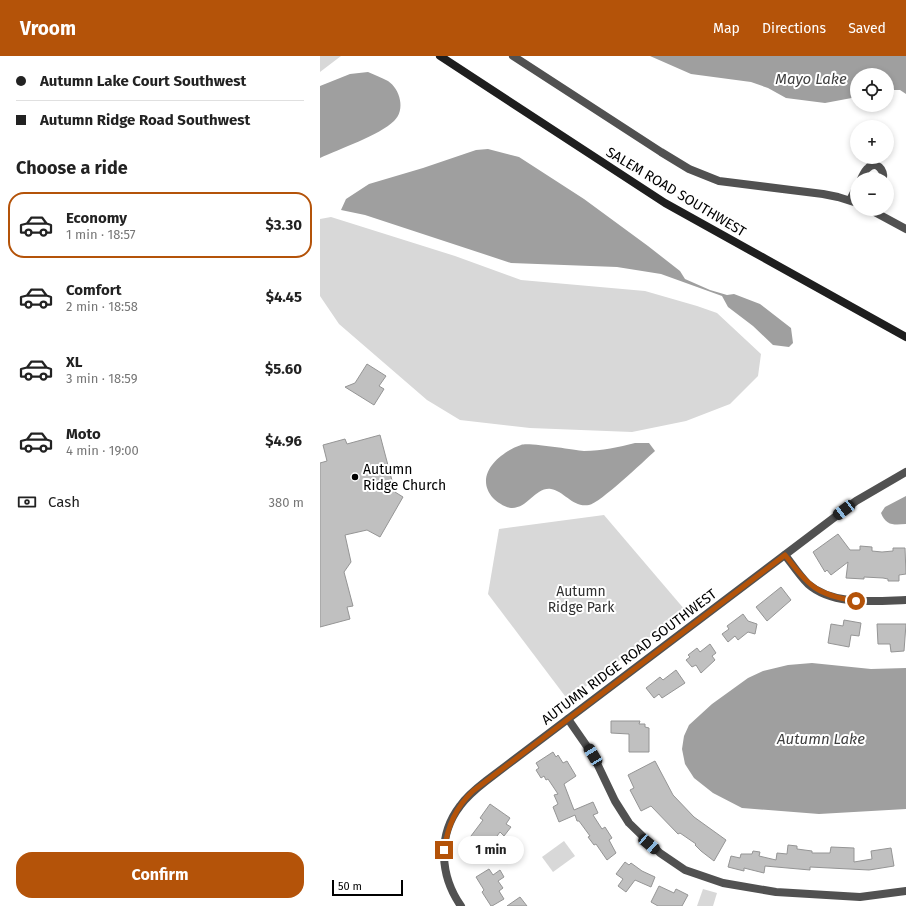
<!DOCTYPE html>
<html lang="en">
<head>
<meta charset="utf-8">
<style>
  :root { --surface:#fff; --page:#f2f2f2; --text:#222; --muted:#767676; --line:#e0e0e0; --accent:#b45309 }
  body { margin:0; font-family:"Fira Sans",sans-serif; background:var(--page); color:var(--text); height:100vh; display:flex; flex-direction:column; font-size:15px; white-space:nowrap }
  * { box-sizing:border-box; margin:0 }
  p { font-size:13px; color:var(--muted) }
  .icon { flex:none; width:22px; height:22px; fill:none; stroke:currentColor; stroke-width:2; stroke-linecap:round; stroke-linejoin:round }
  .map { position:relative; flex:1; overflow:hidden }
  .side { display:flex; flex-direction:column; background:var(--surface); width:320px }
  .side>* { flex:none }
  .top-card { display:grid; align-content:center; height:88px; padding:0 16px; background:var(--surface) }
  .fabs { position:absolute; left:530px; top:12px; display:grid; gap:8px }
  .fabs a { display:grid; place-items:center; width:44px; height:44px; border-radius:50%; background:var(--surface); box-shadow:0 2px 6px #0003; font-size:20px }
  .scale { position:absolute; left:12px; bottom:10px; width:71px; box-sizing:border-box; padding-left:4px; border:2px solid #000; border-top:0; font-size:11px; line-height:14px; white-space:nowrap; color:#000; -webkit-text-stroke:3px #fff; paint-order:stroke }
  .end { position:absolute; width:18px; height:18px; margin:-9px; border:5px solid #b45309; background:#fff; box-shadow:0 0 0 2px #fff }
  .from { border-radius:50% }
  .bubble { position:absolute; height:28px; border-radius:14px; background:var(--surface); box-shadow:0 2px 6px #0003; font-size:13px; font-weight:700; line-height:28px; text-align:center }
  .car { position:absolute; width:12px; height:24px; margin:-12px -6px; border-radius:5px; box-shadow:0 0 3px 1px #0007; background:linear-gradient(#222 24%,#8ab4d8 0 40%,#222 0 76%,#8ab4d8 0 86%,#222 0) }
  .top-card b { display:flex; align-items:center; gap:14px; height:38px; font-size:15px }
  .top-card b+b { border-top:1px solid var(--line) }
  .top-card i { width:10px; height:10px; background:var(--text) }
  ul { padding:0; list-style:none }
  li { display:flex; align-items:center; gap:12px; height:66px; margin:0 8px 6px; padding:0 8px; border:2px solid transparent; border-radius:16px }
  li div { flex:1 }
  li b { display:block; font-size:15px }
  li em { font-style:normal; font-weight:700 }
  li.current { border-color:var(--accent) }
  li>.icon { width:36px; height:36px; stroke-width:1.5 }
  h2 { padding:0 16px; font-size:18px; line-height:48px }
  .pay { display:flex; align-items:center; gap:10px; height:44px; padding:0 16px; font-size:15px }
  .pay p { margin-inline-start:auto }
  .action { display:flex; gap:8px; margin-top:auto; padding:8px 16px }
  .action a { flex:1; height:46px; border-radius:16px; background:var(--accent); color:#fff; font-size:16px; font-weight:700; line-height:46px; text-align:center }
  header { display:flex; align-items:center; gap:24px; box-sizing:border-box; height:56px; padding:0 20px; background:var(--accent); color:#fff }
  header strong { font-size:19px }
  nav { display:flex; gap:22px; margin-inline-start:auto; font-size:14px }
  main { display:flex; flex:1; min-height:0 }
  .map>svg:first-child { display:block }
  .green { fill:#d8d8d8 }
  .water { fill:#9f9f9f }
  .building { fill:#c0c0c0; stroke:#959595 }
  .lines { fill:none; stroke-linecap:round; stroke-linejoin:round }
  .street { stroke:#515151; stroke-width:8 }
  .secondary { stroke:#1e1e1e; stroke-width:8 }
  .route { stroke:#b45309; stroke-width:5 }
  .poi-dot { fill:#000; stroke:#fff; stroke-width:1.5 }
  .labels { text-anchor:middle; dominant-baseline:central; stroke-width:4; stroke-linejoin:round; paint-order:stroke }
  .street-label { font-size:14px; fill:#000; stroke:#fff }
  .poi-label { font-size:14px; fill:#000; stroke:#fff; text-anchor:start }
  .park-label { font-size:14px; fill:#2f2f2f; stroke:#fff }
  .water-label { font-size:15px; font-style:italic; fill:#404040; stroke:#fff }
</style>
</head>
<body>
<header>
<strong>Vroom</strong>
<nav><a>Map</a><a>Directions</a><a>Saved</a></nav>
</header>
<main>
<section class="side">
<div class="top-card">
<b><i class="from"></i>Autumn Lake Court Southwest</b>
<b><i></i>Autumn Ridge Road Southwest</b>
</div>
<h2>Choose a ride</h2>
<ul>
<li class="current"><svg class="icon" aria-label="car" viewBox="0 0 24 24"><path d="M5 17H2v-5l4-1 3-4h7l3 4 3 1v5h-3M9 17h6M6 11h13"/><circle cx="7" cy="17" r="2"/><circle cx="17" cy="17" r="2"/></svg><div><b>Economy</b><p>1 min · 18:57</p></div><em>$3.30</em></li>
<li><svg class="icon" aria-label="car" viewBox="0 0 24 24"><path d="M5 17H2v-5l4-1 3-4h7l3 4 3 1v5h-3M9 17h6M6 11h13"/><circle cx="7" cy="17" r="2"/><circle cx="17" cy="17" r="2"/></svg><div><b>Comfort</b><p>2 min · 18:58</p></div><em>$4.45</em></li>
<li><svg class="icon" aria-label="car" viewBox="0 0 24 24"><path d="M5 17H2v-5l4-1 3-4h7l3 4 3 1v5h-3M9 17h6M6 11h13"/><circle cx="7" cy="17" r="2"/><circle cx="17" cy="17" r="2"/></svg><div><b>XL</b><p>3 min · 18:59</p></div><em>$5.60</em></li>
<li><svg class="icon" aria-label="car" viewBox="0 0 24 24"><path d="M5 17H2v-5l4-1 3-4h7l3 4 3 1v5h-3M9 17h6M6 11h13"/><circle cx="7" cy="17" r="2"/><circle cx="17" cy="17" r="2"/></svg><div><b>Moto</b><p>4 min · 19:00</p></div><em>$4.96</em></li>
</ul>
<div class="pay"><svg class="icon" aria-label="cash" viewBox="0 0 24 24"><path d="M3 7h18v10H3z"/><circle cx="12" cy="12" r="2"/></svg>Cash<p>380 m</p></div>
<div class="action"><a>Confirm</a></div>
</section>
<div class="map">
<svg width="586" height="850" viewBox="0 0 586 850">
  <rect width="100%" height="100%" fill="#fff"/>
  <g class="green">
    <polygon points="0,0 21,0 0,16"/>
    <polygon points="11,161 135,200 201,224 325,235 377,250 397,257 441,298 438,320 410,348 366,365 312,376 210,372 140,364 107,344 19,268 0,240 0,163"/>
    <polygon points="284,459 365,554 248,644 168,538 179,473"/>
    <polygon points="244,785 255,800 233,816 222,801"/>
    <polygon points="383,833 397,837 393,850 377,850"/>
  </g>
  <g class="water">
    <polygon points="330,0 586,0 586,38 580,34 567,34 567,19 537,19 537,41 505,47 466,42 448,32 431,26 371,18"/>
    <path d="M48,16C55,19 62,22 68,25C80,33 86,54 74,65C60,79 19,93 0,102V30L30,18Z"/>
    <polygon points="168,93 199,101 264,143 328,190 360,215 365,223 390,234 407,239 414,238 440,248 471,272 473,287 469,291 453,289 433,270 408,251 402,240 341,218 297,211 191,207 45,159 21,154 26,143 49,128 103,112 156,94"/>
    <path d="M315,387H329L335,395C324,405 280,447 269,449C253,452 244,435 231,433C215,431 208,453 191,452C184,451 177,446 173,442C153,419 180,396 201,389C208,386 252,394 264,395C282,395 299,391 315,387Z"/>
    <path d="M586,440V468C574,469 566,470 561,457L565,451Z"/>
    <polygon points="492,607 551,613 586,612 586,753 499,758 422,752 393,737 374,722 365,708 362,693 364,680 369,669 392,648 428,622 443,615 468,609"/>
  </g>
  <g class="building">
    <polygon points="47,308 66,320 59,330 64,333 54,349 25,331 35,327"/>
    <polygon points="60,379 75,436 83,441 60,481 47,474 25,479 31,506 24,516 33,550 27,551 30,563 0,571 0,407 7,405 3,389 25,383 27,388"/>
    <polygon points="518,478 530,494 540,494 540,490 552,491 552,495 562,496 573,495 573,492 585,492 586,518 579,519 579,525 568,525 568,523 563,522 544,521 544,523 526,522 528,506 511,519 507,514 505,516 493,496"/>
    <polygon points="461,531 471,544 447,565 436,551"/>
    <polygon points="423,558 428,565 437,568 435,578 428,576 418,584 415,580 408,586 402,578 409,573 407,570"/>
    <polygon points="524,564 541,567 539,580 531,579 529,591 508,587 511,568 523,570"/>
    <polygon points="557,568 586,568 584,595 571,596 570,588 558,588"/>
    <polygon points="390,588 396,597 392,600 395,604 381,617 376,609 372,611 366,604 370,601 368,599 377,592 380,596"/>
    <polygon points="356,614 365,627 342,642 339,638 334,642 326,632 340,621 343,624"/>
    <polygon points="291,665 320,665 319,668 325,668 325,671 329,672 329,696 309,696 309,678 291,677"/>
    <polygon points="233,696 236,701 238,699 243,707 247,705 256,720 244,728 254,754 273,746 278,757 273,759 282,773 285,771 292,782 289,784 296,797 287,804 276,788 274,789 268,781 270,780 259,765 257,765 255,759 239,766 233,751 238,748 234,739 238,738 228,723 226,724 224,720 221,722 216,714 219,712 216,707"/>
    <polygon points="335,705 353,739 374,761 406,784 394,805 381,795 375,789 376,788 360,777 358,778 331,750 321,755 310,734 314,732 308,719"/>
    <polygon points="170,748 190,762 186,768 191,771 184,780 180,776 174,784 172,782 160,798 145,788 163,764 160,762"/>
    <polygon points="468,789 477,790 477,793 492,795 492,797 510,797 511,791 534,792 534,806 552,803 551,795 571,792 574,810 549,814 490,811 490,814 445,810 444,817 424,812 424,815 408,811 411,800 420,802 421,798 432,798 433,795 440,796 439,800 456,804 457,797 467,798"/>
    <polygon points="305,806 309,809 311,807 322,815 335,821 331,831 315,824 306,836 298,830 303,823 296,818"/>
    <polygon points="169,813 173,819 180,814 184,821 178,825 183,832 179,835 184,843 172,850 171,850 162,836 164,834 156,821"/>
    <polygon points="339,830 354,837 356,833 368,839 362,850 338,850 331,846"/>
    <polygon points="200,841 207,850 187,850"/>
  </g>
  <g class="lines">
    <g class="street">
      <polyline points="193,0 341,96 369,113 399,125 503,138 518,141 537,147"/>
      <path d="M541,123C543,119 545,114 548,112C556,104 565,114 563,123"/>
      <polyline points="530,144 537,130"/>
      <polyline points="549,153 586,173"/>
      <path d="M465,499C472,508 479,519 488,528C513,550 555,545 586,544"/>
      <polyline points="248,663 273,699 295,745 309,767 340,797 365,814 403,827 456,836 540,841 586,835"/>
      <path d="M141,850C120,820 117,780 140,750C147,740 157,732 166,725L536,445L586,416"/>
    </g>
    <polyline class="secondary" points="120,0 345,147 586,281"/>
  </g>
  <g class="lines">
    <path class="route" d="M124,794C128,770 135,752 153,735L465,499C489,530 496,539 536,545"/>
  </g>
  <circle class="poi-dot" cx="35" cy="421" r="4"/>
  <g class="labels">
    <g class="street-label">
      <text transform="translate(356 136) rotate(31)">SALEM ROAD SOUTHWEST</text>
      <text transform="translate(309 601) rotate(-37)">AUTUMN RIDGE ROAD SOUTHWEST</text>
    </g>
    <g class="poi-label">
      <text x="43" y="413">Autumn<tspan x="43" dy="16">Ridge Church</tspan></text>
    </g>
    <g class="park-label">
      <text x="261" y="535">Autumn<tspan x="261" dy="16">Ridge Park</tspan></text>
    </g>
    <g class="water-label">
      <text x="491" y="23">Mayo Lake</text>
      <text x="501" y="683">Autumn Lake</text>
    </g>
  </g>
</svg>
<div class="fabs">
<a><svg class="icon" aria-label="locate" viewBox="0 0 24 24"><circle cx="12" cy="12" r="6"/><path d="M12 2v4M12 18v4M2 12h4M18 12h4"/></svg></a>
<a>+</a>
<a>−</a>
</div>
<div class="scale">50 m</div>
<i class="end from" style="left:536px;top:545px"></i>
<i class="end" style="left:124px;top:794px"></i>
<div class="bubble" style="left:138px;top:780px;width:66px">1 min</div>
<i class="car" style="left:524px;top:454px;rotate:233deg"></i>
<i class="car" style="left:273px;top:699px;rotate:329deg"></i>
<i class="car" style="left:329px;top:788px;rotate:131deg"></i>
</div>
</main>
</body>
</html>
